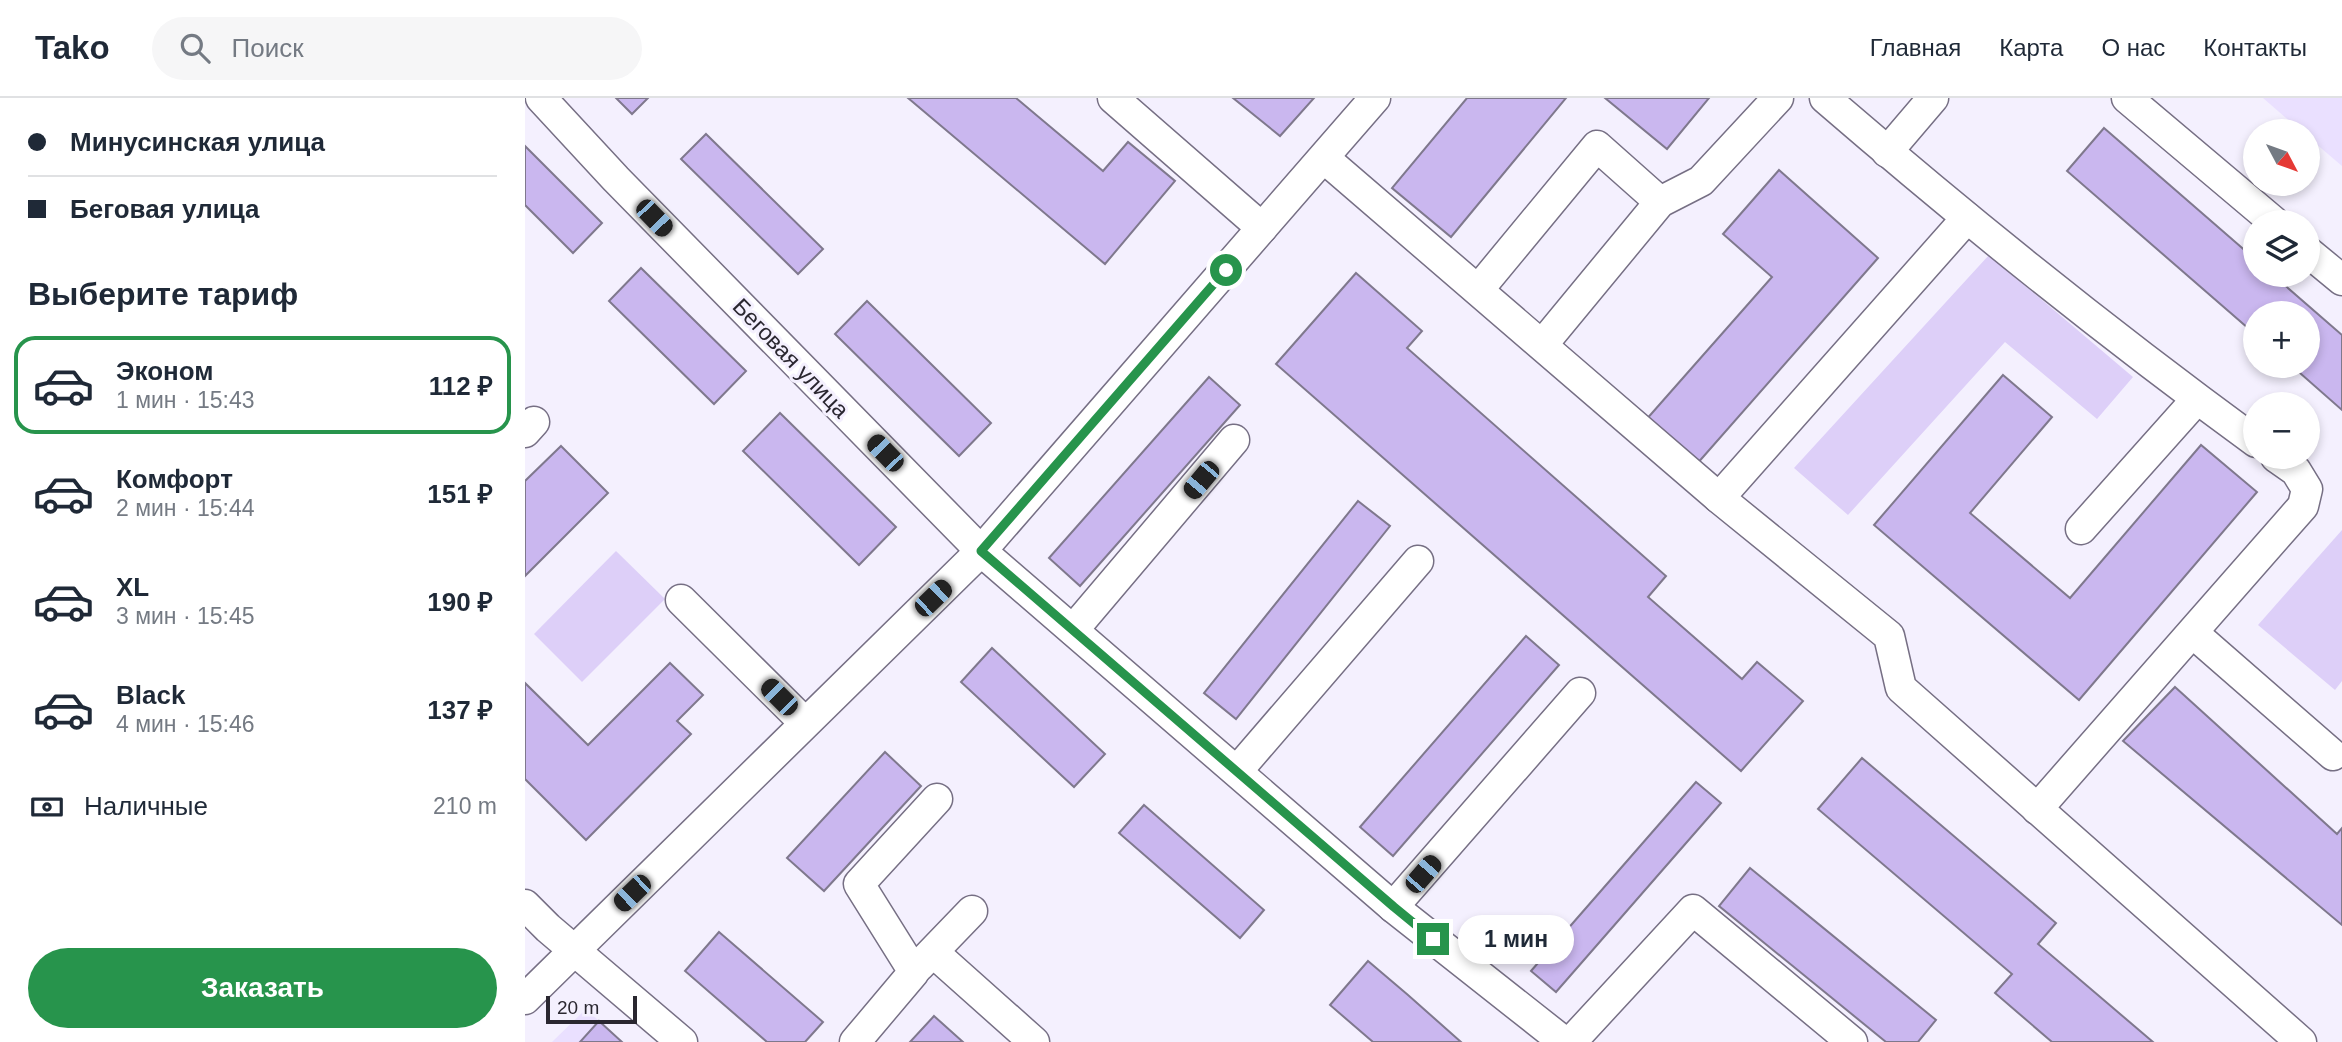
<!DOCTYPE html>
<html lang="ru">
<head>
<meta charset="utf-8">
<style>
  :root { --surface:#fff; --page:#f6f6f7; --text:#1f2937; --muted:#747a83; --line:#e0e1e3; --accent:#27944c }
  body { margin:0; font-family:Arial,sans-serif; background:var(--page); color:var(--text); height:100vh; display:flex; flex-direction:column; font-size:26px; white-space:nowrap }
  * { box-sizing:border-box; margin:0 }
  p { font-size:23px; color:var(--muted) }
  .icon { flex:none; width:38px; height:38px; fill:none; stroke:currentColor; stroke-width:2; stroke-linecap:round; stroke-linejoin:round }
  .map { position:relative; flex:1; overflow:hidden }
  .side { display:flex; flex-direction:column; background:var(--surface); width:525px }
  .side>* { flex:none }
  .top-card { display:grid; align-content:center; height:154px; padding:0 28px; background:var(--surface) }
  .needle { width:46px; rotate:131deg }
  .fabs { position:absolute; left:1718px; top:21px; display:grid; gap:14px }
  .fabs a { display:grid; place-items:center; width:77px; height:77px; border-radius:50%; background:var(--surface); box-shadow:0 4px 10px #0003; font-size:35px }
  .scale { position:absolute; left:21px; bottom:18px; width:91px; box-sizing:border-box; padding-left:7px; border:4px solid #2a2730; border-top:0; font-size:19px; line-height:24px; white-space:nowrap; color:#2a2730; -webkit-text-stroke:5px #f4f0fe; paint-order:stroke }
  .end { position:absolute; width:32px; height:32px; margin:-16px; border:9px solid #27944c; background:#fff; box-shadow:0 0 0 4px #fff }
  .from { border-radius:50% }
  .bubble { position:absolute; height:49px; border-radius:24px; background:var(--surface); box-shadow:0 4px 10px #0003; font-size:23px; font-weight:600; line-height:49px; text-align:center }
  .car { position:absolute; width:21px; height:42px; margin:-21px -10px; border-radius:9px; box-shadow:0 0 5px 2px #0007; background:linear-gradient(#222 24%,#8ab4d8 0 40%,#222 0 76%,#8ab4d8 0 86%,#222 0) }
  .top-card b { display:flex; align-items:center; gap:24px; height:66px; font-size:26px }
  .top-card b+b { border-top:2px solid var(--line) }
  .top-card i { width:18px; height:18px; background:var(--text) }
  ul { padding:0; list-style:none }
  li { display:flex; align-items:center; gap:21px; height:98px; margin:0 14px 10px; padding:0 14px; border:4px solid transparent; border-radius:21px }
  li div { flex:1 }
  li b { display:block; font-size:26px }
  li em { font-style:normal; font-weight:600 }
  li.active { border-color:var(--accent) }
  li>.icon { width:63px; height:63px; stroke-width:1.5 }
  h2 { padding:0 28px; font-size:32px; line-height:84px }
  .pay { display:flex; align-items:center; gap:18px; height:77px; padding:0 28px; font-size:26px }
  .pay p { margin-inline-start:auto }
  .action { display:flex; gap:14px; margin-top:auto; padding:14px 28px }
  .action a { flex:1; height:80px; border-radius:42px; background:var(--accent); color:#fff; font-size:28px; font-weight:600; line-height:80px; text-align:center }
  header { display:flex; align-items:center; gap:42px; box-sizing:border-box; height:98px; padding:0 35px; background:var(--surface); border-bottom:2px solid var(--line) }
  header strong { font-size:33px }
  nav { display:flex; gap:38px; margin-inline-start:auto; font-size:24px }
  .search { width:490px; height:63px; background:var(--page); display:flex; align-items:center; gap:18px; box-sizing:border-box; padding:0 24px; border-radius:38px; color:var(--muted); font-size:26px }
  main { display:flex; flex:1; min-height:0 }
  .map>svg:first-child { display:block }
  .built { fill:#eae0ff }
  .green { fill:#ddcff8 }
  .building { fill:#cab7ef; stroke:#7f788d; stroke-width:2 }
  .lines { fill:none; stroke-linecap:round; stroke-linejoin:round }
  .minor-casing { stroke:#766f84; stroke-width:33 }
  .minor { stroke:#fff; stroke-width:30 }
  .route { stroke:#27944c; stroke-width:9 }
  .labels { text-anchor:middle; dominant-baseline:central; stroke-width:6; stroke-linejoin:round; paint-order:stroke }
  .street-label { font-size:23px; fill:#2a2730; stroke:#f4f0fe }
</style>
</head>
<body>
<header>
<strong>Tako</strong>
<div class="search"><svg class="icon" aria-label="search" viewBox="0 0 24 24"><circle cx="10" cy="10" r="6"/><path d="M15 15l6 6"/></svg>Поиск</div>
<nav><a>Главная</a><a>Карта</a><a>О нас</a><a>Контакты</a></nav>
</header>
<main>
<section class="side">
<div class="top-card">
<b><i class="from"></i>Минусинская улица</b>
<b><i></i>Беговая улица</b>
</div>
<h2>Выберите тариф</h2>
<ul>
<li class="active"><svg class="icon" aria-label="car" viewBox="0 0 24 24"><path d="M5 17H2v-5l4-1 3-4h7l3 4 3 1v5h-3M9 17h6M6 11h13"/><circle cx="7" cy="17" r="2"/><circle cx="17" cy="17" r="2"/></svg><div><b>Эконом</b><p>1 мин · 15:43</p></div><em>112 ₽</em></li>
<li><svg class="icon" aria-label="car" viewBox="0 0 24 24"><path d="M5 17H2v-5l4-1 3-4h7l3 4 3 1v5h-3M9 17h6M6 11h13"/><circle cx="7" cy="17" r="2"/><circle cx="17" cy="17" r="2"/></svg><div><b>Комфорт</b><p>2 мин · 15:44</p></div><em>151 ₽</em></li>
<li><svg class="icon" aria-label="car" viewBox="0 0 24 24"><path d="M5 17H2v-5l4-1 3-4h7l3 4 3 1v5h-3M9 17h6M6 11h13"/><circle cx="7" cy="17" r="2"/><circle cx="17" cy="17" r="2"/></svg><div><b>XL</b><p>3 мин · 15:45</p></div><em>190 ₽</em></li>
<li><svg class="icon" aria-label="car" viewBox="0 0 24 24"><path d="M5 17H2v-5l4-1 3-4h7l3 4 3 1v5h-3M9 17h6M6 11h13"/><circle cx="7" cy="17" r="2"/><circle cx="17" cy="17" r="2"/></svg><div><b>Black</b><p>4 мин · 15:46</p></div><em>137 ₽</em></li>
</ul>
<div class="pay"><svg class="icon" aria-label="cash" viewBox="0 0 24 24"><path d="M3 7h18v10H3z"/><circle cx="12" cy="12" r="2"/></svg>Наличные<p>210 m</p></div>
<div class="action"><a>Заказать</a></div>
</section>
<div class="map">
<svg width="1817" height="944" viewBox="0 0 1817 944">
  <rect width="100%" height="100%" fill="#f4f0fe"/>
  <g class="built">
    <polygon points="1738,0 1817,0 1817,68 1783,39 1783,33 1776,33"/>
    <polygon points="61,911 97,944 27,944"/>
  </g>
  <g class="green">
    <polygon points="1464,157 1608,279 1572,321 1480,244 1323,417 1269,370"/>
    <polygon points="1817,432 1817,583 1810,592 1733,527"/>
    <polygon points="91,453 140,501 57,584 9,536"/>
  </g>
  <g class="building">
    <polygon points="91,0 123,0 107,16"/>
    <polygon points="383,0 491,0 578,73 603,44 650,83 580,166"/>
    <polygon points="708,0 789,0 755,38"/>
    <polygon points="942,0 1041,0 926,139 867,90"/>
    <polygon points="1080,0 1184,0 1142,51"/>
    <polygon points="1579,30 1731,162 1731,177 1748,177 1817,237 1817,312 1767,268 1783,268 1783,215 1731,215 1731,237 1542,73"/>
    <polygon points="181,36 298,151 273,176 156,61"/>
    <polygon points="0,48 77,125 48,155 0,107"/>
    <polygon points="1254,72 1353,160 1171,367 1120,323 1247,179 1198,136"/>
    <polygon points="116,170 221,273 189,306 84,203"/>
    <polygon points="831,175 897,233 882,250 1141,478 1123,499 1217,581 1232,564 1278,603 1216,673 751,266"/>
    <polygon points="342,203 466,325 434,358 310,236"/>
    <polygon points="1478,277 1527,319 1445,415 1545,500 1676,347 1732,394 1554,602 1349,427"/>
    <polygon points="684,279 715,307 555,488 524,460"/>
    <polygon points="255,315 371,429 334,467 218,353"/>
    <polygon points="36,348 83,395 0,478 0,383"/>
    <polygon points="833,403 865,428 711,621 679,595"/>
    <polygon points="1001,538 1034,567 868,758 835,729"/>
    <polygon points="467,550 580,656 549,689 436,584"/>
    <polygon points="145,565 178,597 152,623 166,636 61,742 0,681 0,585 63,647"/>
    <polygon points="1650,589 1812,736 1817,730 1817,827 1598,643"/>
    <polygon points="360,654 396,688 299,793 262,760"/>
    <polygon points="1337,660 1531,825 1513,846 1628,944 1527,944 1470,895 1487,876 1293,711"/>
    <polygon points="1171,684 1196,705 1031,894 1006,873"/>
    <polygon points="619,707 739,812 715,840 594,735"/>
    <polygon points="1225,770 1411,922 1393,944 1361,944 1194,808"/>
    <polygon points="194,834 298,924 280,944 242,944 160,873"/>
    <polygon points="843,863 883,897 936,944 848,944 805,907"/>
    <polygon points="409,918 438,944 385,944"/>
    <polygon points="74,923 97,944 55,944"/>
  </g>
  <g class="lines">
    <defs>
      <g id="minor">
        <polyline points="16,0 91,81 456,453 868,809 1039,944"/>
        <polyline points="588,0 737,130"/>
        <path d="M1300,0C1439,120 1583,236 1731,344"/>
        <polyline points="1602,0 1749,124"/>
        <polyline points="1362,54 1408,0"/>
        <polyline points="799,60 1194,400"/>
        <polyline points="1442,120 1194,400 1364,538 1376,590 1776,944"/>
        <polyline points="1783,154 1817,182"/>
        <polyline points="953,192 1072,48 1135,104"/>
        <polyline points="1017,247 1135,104 1176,83 1253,0"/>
        <polyline points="0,334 9,324"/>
        <polyline points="1556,431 1672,301"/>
        <polyline points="156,502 280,625"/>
        <polyline points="548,532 709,342"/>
        <polyline points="1668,535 1808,657"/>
        <polyline points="712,673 893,463"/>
        <polyline points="1512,711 1778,408 1782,391 1771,373 1751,359"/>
        <polyline points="0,807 23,830 157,944"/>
        <polyline points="868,809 1055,595"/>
        <polyline points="408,854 509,944"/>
        <polyline points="394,868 447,813"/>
        <polyline points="0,901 456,453 850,0"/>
        <polyline points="330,944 389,874 334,786 412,701"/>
        <polyline points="1046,944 1168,812 1327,944"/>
      </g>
    </defs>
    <use href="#minor" class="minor-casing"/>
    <use href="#minor" class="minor"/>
  </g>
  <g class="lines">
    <polyline class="route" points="701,172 456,453 869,809 908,841"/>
  </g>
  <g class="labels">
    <g class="street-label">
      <text transform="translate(266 260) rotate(46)">Беговая улица</text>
    </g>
  </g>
</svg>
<div class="fabs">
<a><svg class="needle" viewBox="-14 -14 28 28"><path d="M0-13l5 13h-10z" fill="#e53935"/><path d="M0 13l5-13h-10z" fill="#747a83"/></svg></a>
<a><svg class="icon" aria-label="layers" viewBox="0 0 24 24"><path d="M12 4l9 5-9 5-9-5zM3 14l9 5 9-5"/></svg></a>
<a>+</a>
<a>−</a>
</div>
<div class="scale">20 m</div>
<i class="end from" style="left:701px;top:172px"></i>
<i class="end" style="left:908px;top:841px"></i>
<div class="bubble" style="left:933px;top:817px;width:116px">1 мин</div>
<i class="car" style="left:129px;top:120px;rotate:136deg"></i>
<i class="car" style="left:360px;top:355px;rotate:316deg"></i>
<i class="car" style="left:676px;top:382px;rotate:220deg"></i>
<i class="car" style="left:408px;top:500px;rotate:46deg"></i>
<i class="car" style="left:254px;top:599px;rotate:315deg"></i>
<i class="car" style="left:898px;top:776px;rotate:41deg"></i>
<i class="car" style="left:107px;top:795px;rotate:226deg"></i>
</div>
</main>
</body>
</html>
